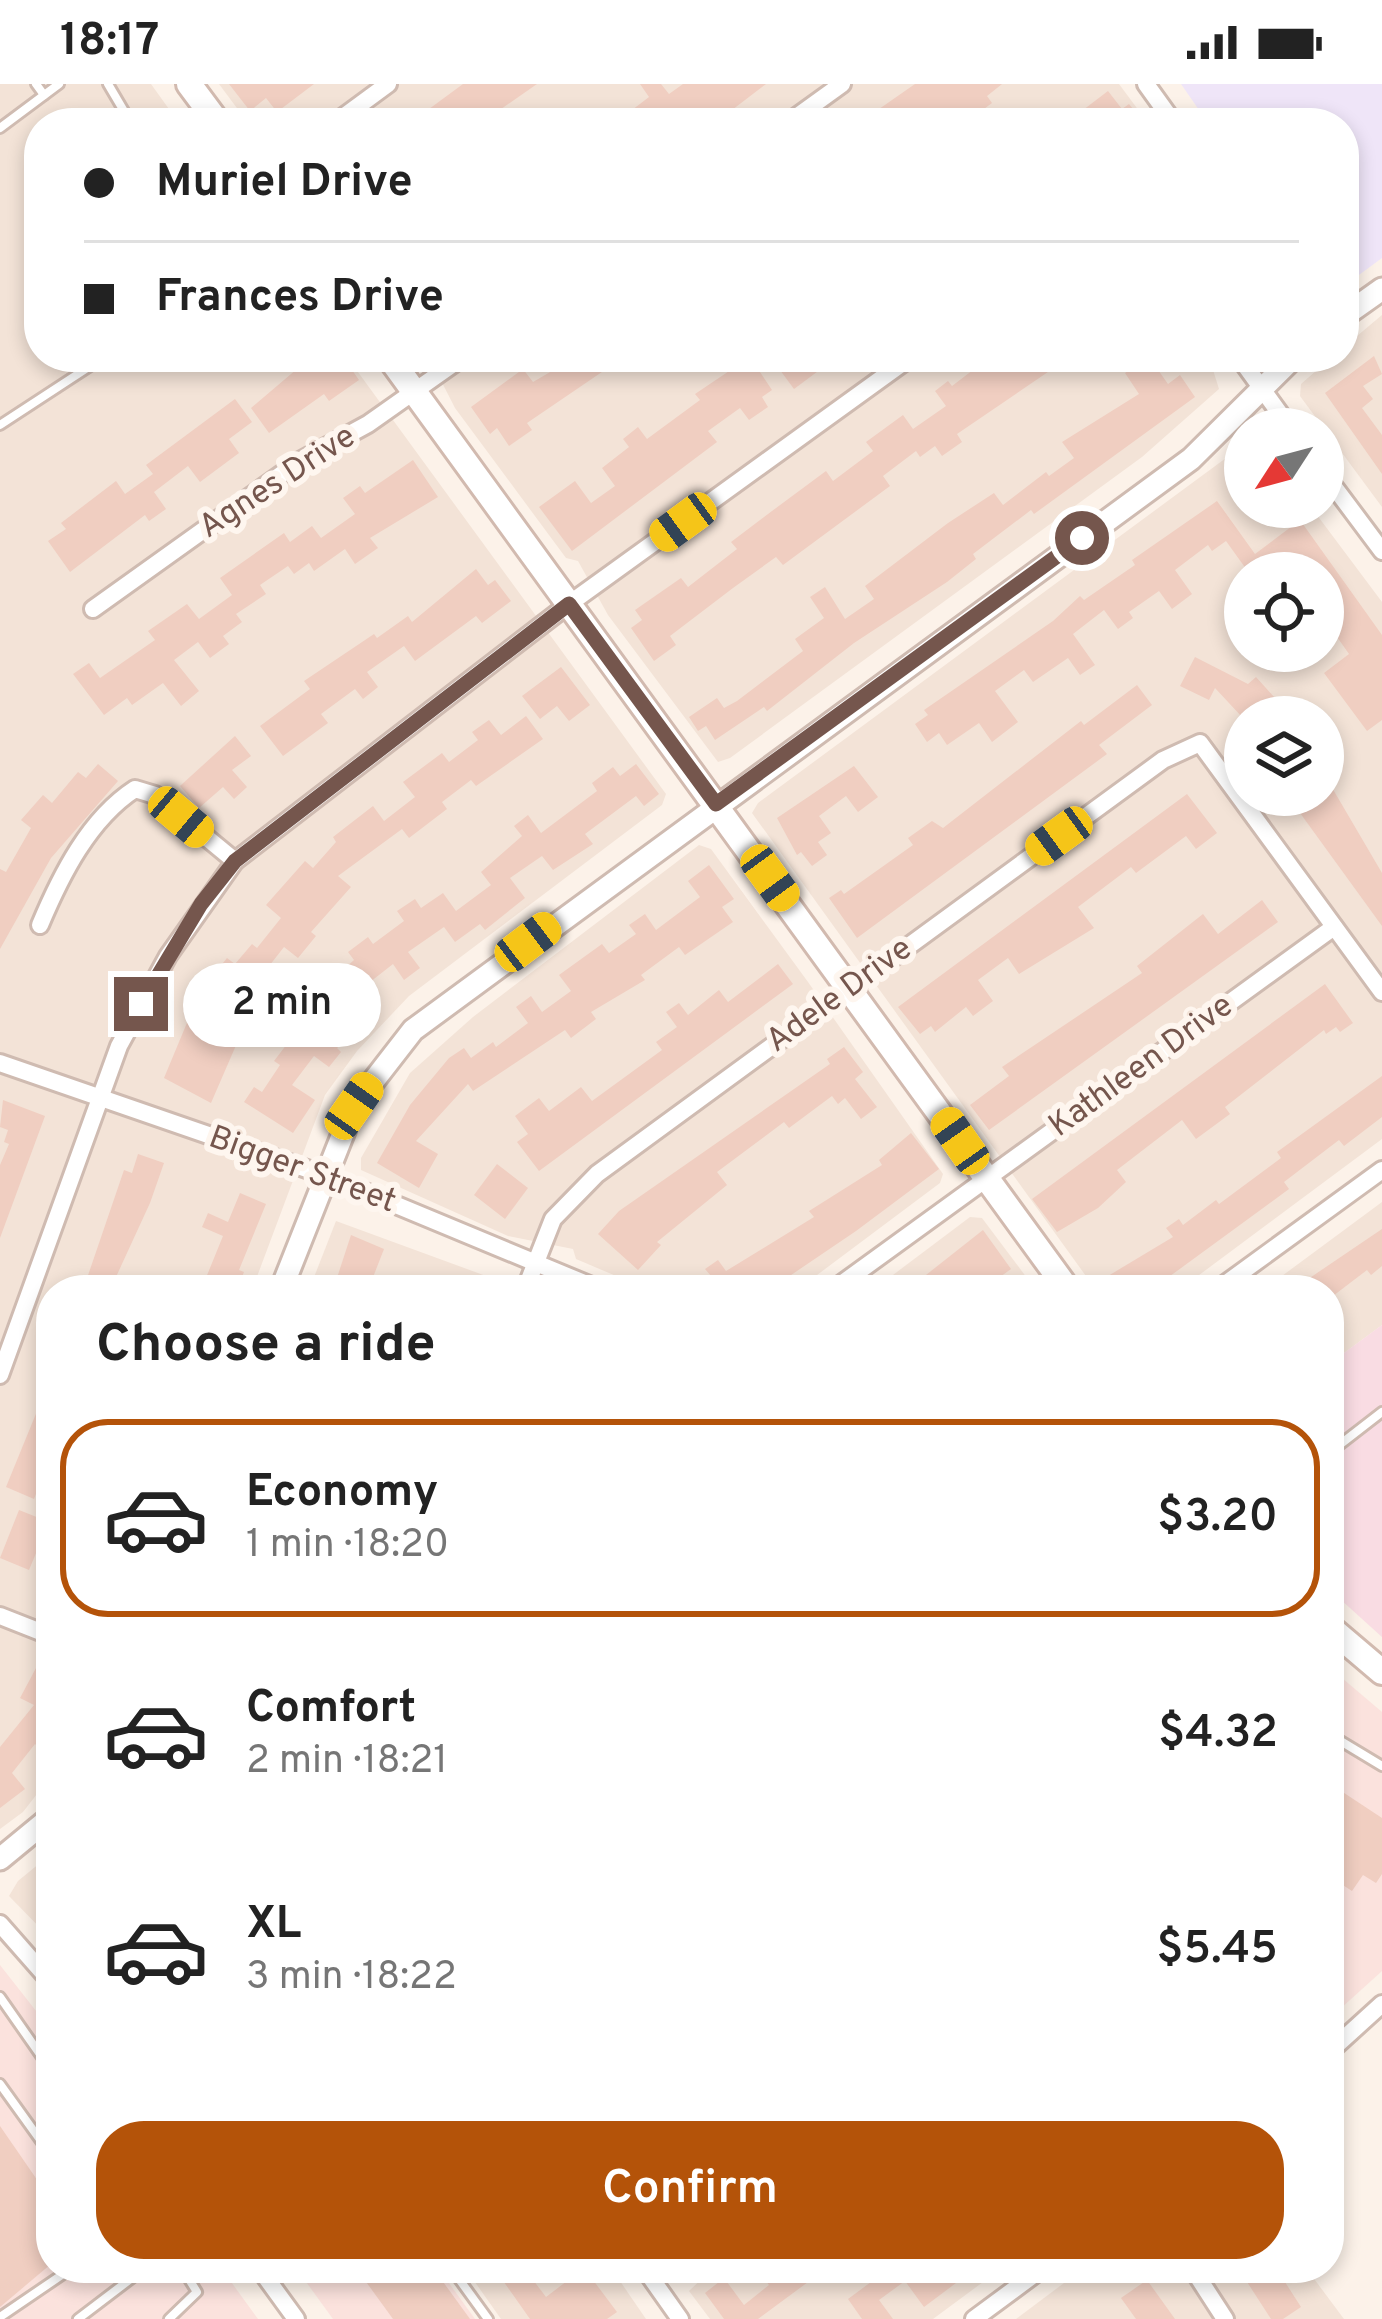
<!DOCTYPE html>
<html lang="en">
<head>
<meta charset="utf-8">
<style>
  :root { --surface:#fff; --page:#f6f6f6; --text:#222; --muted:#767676; --line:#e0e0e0; --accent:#b45309 }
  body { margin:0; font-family:Overpass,sans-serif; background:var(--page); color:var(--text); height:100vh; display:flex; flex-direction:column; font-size:45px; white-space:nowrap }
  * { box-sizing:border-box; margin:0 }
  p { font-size:39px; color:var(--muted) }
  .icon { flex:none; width:66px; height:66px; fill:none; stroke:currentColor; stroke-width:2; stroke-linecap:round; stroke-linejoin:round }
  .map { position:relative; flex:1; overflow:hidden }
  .drawer { position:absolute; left:36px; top:1191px; width:1308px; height:1008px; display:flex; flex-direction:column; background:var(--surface); border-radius:48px; box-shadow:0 6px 18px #0003 }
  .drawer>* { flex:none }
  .banner { position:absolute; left:24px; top:24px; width:1335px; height:264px; border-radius:48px; box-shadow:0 6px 18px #0003; display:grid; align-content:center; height:264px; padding:0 60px; background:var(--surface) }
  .needle { width:78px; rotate:234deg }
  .buttons { position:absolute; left:1224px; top:324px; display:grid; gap:24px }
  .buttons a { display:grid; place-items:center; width:120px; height:120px; border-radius:50%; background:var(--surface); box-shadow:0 6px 18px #0003; font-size:60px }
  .end { position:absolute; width:54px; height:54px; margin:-27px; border:15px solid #75564d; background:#fff; box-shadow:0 0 0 6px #fff }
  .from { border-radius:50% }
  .bubble { position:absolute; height:84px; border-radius:42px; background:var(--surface); box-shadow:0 6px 18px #0003; font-size:39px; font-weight:600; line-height:84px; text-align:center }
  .car { position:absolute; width:36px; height:72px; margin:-36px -18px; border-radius:15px; box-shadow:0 0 9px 3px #0007; background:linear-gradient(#f5c518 24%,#345 0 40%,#f5c518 0 76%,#345 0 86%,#f5c518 0) }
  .banner b { display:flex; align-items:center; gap:42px; height:114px; font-size:45px }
  .banner b+b { border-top:3px solid var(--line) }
  .banner i { width:30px; height:30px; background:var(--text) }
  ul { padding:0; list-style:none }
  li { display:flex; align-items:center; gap:36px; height:198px; margin:0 24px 18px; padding:0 36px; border:6px solid transparent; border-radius:48px }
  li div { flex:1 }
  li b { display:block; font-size:45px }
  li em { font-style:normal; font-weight:600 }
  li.active { border-color:var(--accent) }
  li>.icon { width:108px; height:108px; stroke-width:1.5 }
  h2 { padding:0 60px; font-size:54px; line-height:144px }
  .cta { display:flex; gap:24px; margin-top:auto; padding:24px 60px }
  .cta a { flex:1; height:138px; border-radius:48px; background:var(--accent); color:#fff; font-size:48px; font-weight:600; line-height:138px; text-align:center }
  .status { display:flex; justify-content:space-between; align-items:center; height:84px; padding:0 60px; background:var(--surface); direction:ltr }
  .status svg { height:33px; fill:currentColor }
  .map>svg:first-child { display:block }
  .residential { fill:#f3e3d7; fill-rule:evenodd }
  .commercial { fill:#fbe2dd }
  .education { fill:#efe5f8 }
  .medical { fill:#f9dce3 }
  .building { fill:#f0cec1 }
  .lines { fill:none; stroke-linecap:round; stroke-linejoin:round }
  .service-casing { stroke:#cfbbb1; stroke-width:14 }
  .minor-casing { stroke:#cfbbb1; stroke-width:22 }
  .tertiary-casing { stroke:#cfbbb1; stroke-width:27 }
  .secondary-casing { stroke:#d2baaf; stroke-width:30 }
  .service { stroke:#fff; stroke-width:8 }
  .minor { stroke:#fff; stroke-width:16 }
  .tertiary { stroke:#fff; stroke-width:21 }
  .secondary { stroke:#fff; stroke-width:24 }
  .route { stroke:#75564d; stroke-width:15 }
  .labels { text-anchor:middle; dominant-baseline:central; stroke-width:12; stroke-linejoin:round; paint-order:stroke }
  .street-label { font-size:33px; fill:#75564d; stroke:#fef6ef }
</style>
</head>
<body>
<div class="status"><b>18:17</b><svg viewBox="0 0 49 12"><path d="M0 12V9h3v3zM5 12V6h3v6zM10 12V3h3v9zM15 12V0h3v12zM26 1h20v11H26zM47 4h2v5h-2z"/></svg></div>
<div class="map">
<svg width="1382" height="2235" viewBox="0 0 1382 2235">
  <rect width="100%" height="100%" fill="#fcf2e9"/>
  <g class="residential">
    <polygon points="0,0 151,0 179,39 39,39 39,273 347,273 666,710 662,721 409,912 357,967 325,1011 252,1206 51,1206 51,1692 23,1728 0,1745"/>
    <polygon points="219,0 1119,0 1148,39 248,39"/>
    <polygon points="1382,231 1382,423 1300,312 1301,300 1332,273 1344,273 1344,263"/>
    <polygon points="429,273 1209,273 1219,305 1142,373 730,674 718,678 608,531 578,477 566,474 455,324"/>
    <path d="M1245,360V423H1311L1382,518V1055L1179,1206H1096L752,729L758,719ZM1245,489H1323V567H1245ZM1245,633H1323V711H1245Z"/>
    <polygon points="699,761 711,765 808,898 943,1090 940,1099 797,1206 649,1206 576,1175 573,1165 508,1152 361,1086 361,1074 410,989 473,933"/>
    <polygon points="1382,1118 1382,1241 1329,1280 1329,1206 1263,1206"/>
    <polygon points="970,1133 982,1134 1036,1206 873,1206"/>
    <polygon points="336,1137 497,1196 501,1206 309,1206"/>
    <polygon points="51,1770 51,1855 9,1812 18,1797"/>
    <polygon points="465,2184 611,2184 646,2235 501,2235"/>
    <polygon points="713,2184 1002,2184 933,2235 710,2235 689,2207"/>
    <polygon points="1084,2184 1306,2184 1344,2235 1016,2235"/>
  </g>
  <g class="commercial">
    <polygon points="1329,1583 1382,1628 1382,1887 1329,1935"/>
    <polygon points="0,1881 51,1946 51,2184 221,2184 258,2235 0,2235"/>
    <polygon points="296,2184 438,2184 475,2235 333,2235"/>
  </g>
  <polygon class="education" points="1181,0 1382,0 1382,174 1344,202 1344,39 1208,39"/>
  <polygon class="medical" points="1382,1241 1382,1553 1329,1505 1329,1280"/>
  <g class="building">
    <polygon points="229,0 314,0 277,28 266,14 250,27"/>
    <polygon points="463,0 537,0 481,39 410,39"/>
    <polygon points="640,0 661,0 669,10 683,0 766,0 715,39 641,39 632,26 649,13"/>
    <polygon points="915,0 1002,0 987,12 992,19 965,39 859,39"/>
    <polygon points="1108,7 1122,25 1129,20 1144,39 1066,39"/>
    <polygon points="1374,272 1382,290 1363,302 1373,315 1362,324 1382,351 1382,390 1325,309"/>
    <polygon points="311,273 343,273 359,296 329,317 324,310 269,349 251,324"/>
    <polygon points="576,273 624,273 527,339 532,346 509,362 497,344 490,350 471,323 523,285 533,298"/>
    <polygon points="750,273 772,306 762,313 768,323 749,336 740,324 708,347 717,358 572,467 539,423 575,397 591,419 615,402 602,384 629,363 623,355 638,343 647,355 700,316 695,310"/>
    <polygon points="797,273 837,273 794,305 780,286"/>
    <polygon points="990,273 1070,273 957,350 962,358 942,372 935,362 920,373 916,367 883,392 890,402 783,481 776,473 733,504 670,552 676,561 654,577 631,544 642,536 635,526 681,494 688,503 737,465 731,458 772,427 826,387 833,397 873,367 866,358 903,331 913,345 946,322 935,307 948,297 952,302"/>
    <polygon points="1149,273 1168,300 1180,291 1195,313 1034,430 1031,426 973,470 976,475 947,498 854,559 767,627 764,623 715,656 706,642 698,647 689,633 717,614 724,624 737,617 803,567 795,555 824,534 810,513 825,503 845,535 874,515 865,502 948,439 994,409 1003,421 1046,388 1049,392 1074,374 1062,358 1139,310 1125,289"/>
    <polygon points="235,315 252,338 229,355 239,369 200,398 188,382 154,408 166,425 149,437 145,431 70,488 48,457 66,445 61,439 116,397 125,410 153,390 146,381"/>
    <polygon points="413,376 438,413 370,454 378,464 355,480 345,465 314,487 309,479 294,490 288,482 260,501 266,510 236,530 242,538 223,552 229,560 210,574 198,558 174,576 199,607 181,622 163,599 132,621 127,614 104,631 73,590 89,579 100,594 155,556 148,547 187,520 199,535 232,511 220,494 284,449 290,458 312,442 321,454 355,430 343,414 360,402 365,409"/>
    <polygon points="1217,417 1255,470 1300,436 1382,551 1382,636 1367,647 1324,589 1349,570 1323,533 1323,489 1249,489 1226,457 1212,467 1208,461 1175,486 1192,510 1172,525 1159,507 1129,528 1133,534 1118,545 1104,526 1073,550 1095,581 1080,591 1068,574 1033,598 1024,586 995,607 1018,638 992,658 979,639 947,661 939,649 927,658 915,640 928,631 924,626 1053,537 1080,512 1084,516 1135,481 1132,476"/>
    <polygon points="476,485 488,501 495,496 511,517 482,539 476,532 415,577 404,562 367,588 378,603 363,615 355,605 321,630 328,639 283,672 260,642 310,605 304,597 374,550 377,554 408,532 412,538"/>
    <polygon points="1195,573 1248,600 1256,593 1292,633 1242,633 1215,604 1209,616 1180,602"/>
    <polygon points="561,583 590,621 569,637 557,622 540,635 522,612"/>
    <polygon points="1137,601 1152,621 1099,661 1107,670 857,854 829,814 841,806 844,810 913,761 908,754 932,737 943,744 1081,637 1084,641"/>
    <polygon points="526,632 543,655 476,702 471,696 442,718 447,725 409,754 402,745 338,792 351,803 311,848 316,852 298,874 284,863 233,928 247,936 211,1019 164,994 194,922 204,928 221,896 214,890 227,874 235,880 252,860 257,864 281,834 266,821 305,777 313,784 336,758 333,753 373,722 384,737 415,713 403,698 442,669 449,678 478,656 472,648 489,636 501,651"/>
    <polygon points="235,652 251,672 232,686 247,703 234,715 223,703 199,724 180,702"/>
    <polygon points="98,680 118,697 51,774 0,865 0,785 6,788 31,744 21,736 43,711 52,719 78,688 86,694"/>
    <polygon points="636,680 659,710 644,722 636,712 585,750 593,760 553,786 542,772 510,794 525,814 485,846 480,840 455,858 444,843 408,868 420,884 404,896 393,880 356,909 366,921 357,929 366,939 337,964 341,968 329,983 314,972 292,1001 315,1016 293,1049 244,1018 254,1003 262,1008 280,981 274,977 303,939 329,921 318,908 354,876 348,868 368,853 373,860 404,837 397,827 415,815 421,824 443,809 456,827 491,801 481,788 522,752 514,742 528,731 541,749 597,707 592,699 613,683 620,692"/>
    <polygon points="854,682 878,713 858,728 846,712 819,732 831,749 818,758 827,771 812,782 801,768 797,771 777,734"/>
    <polygon points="1331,702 1382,789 1382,842 1287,711 1323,711"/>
    <polygon points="1187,710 1217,749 1196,765 1186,752 1136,789 1131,783 1078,823 1094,844 1019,890 1008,874 978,896 993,917 973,932 966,923 935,948 931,942 920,950 898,923"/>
    <polygon points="709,781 734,815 722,823 733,838 685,871 679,863 641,891 645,896 591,928 596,935 571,954 565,946 473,1007 468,1000 416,1057 438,1070 419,1104 377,1079 410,1021 449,974 464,964 471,974 493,958 496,963 528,939 516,923 531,912 542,928 571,907 559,891 602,860 609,869 636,850 629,841 645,830 656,846 700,813 688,797"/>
    <polygon points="1262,816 1278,838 989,1046 970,1021 1009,992 1002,983 1142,889 1137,882 1203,830 1218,850"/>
    <polygon points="778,880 793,900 539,1087 517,1058 528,1050 515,1032 539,1014 549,1027 581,1003 592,1017 662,966 656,958 677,943 666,928 679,919 688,931 719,906 728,918"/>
    <polygon points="1325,900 1353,939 1340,948 1336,943 1326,950 1324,946 1225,1023 1230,1030 1196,1055 1182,1036 1117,1086 1126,1098 1098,1124 1057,1148 1032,1115"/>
    <polygon points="844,963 863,988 855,995 877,1023 861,1035 845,1014 838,1020 832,1012 789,1044 784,1038 717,1088 727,1101 657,1158 661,1161 638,1186 598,1150 619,1127 830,980 827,975"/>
    <polygon points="1382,992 1382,1033 1344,1062 1339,1056 1284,1098 1289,1105 1151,1206 1111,1206 1103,1195 1173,1153 1166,1144 1179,1135 1183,1141 1216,1116 1219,1120 1281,1074 1277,1068"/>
    <polygon points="3,1016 45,1032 0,1154 0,1081 9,1060 4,1058 8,1046 0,1043"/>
    <polygon points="911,1049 939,1085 856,1147 769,1206 691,1206 711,1192 705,1185 718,1176 726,1187 814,1133 809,1127 882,1081 879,1076"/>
    <polygon points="138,1070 164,1079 150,1119 110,1206 83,1206 124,1086 132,1089"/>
    <polygon points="497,1080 528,1104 505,1135 474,1111"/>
    <polygon points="240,1109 266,1120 239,1186 244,1188 237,1206 201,1206 223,1152 202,1143 208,1129 228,1138"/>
    <polygon points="1382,1145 1382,1182 1371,1191 1367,1186 1329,1215 1329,1206 1292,1206"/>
    <polygon points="983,1146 1011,1185 982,1206 907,1206"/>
    <polygon points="351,1151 384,1165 368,1206 333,1206"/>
    <polygon points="51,1293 51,1372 34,1415 6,1403"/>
    <polygon points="19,1426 49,1438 29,1486 0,1474"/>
    <polygon points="36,1584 51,1592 51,1658 44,1668 35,1660 12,1689 25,1705 0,1724 0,1663 34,1621 20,1614"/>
    <polygon points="1329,1699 1382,1734 1382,1790 1376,1799 1363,1791 1352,1807 1329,1792"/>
    <polygon points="0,2042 51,2116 51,2180 0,2223"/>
    <polygon points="356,2184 433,2184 470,2235 393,2235"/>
    <polygon points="494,2184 524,2184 546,2213 584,2184 617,2228 607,2235 530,2235"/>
    <polygon points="756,2184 827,2184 758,2235 724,2235 705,2209 724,2194 744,2221 769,2201"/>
    <polygon points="890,2184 927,2184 933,2191 942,2184 976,2184 924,2223 905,2197 879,2216 893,2235 862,2235 848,2215"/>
    <polygon points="1238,2184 1276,2184 1301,2223 1283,2235 1271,2235"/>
    <polygon points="1147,2196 1175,2235 1136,2235 1121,2214"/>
  </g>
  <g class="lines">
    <defs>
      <g id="service">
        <polyline points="36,0 44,11"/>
        <polyline points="108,0 131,39"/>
        <polyline points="0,44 59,0"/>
        <polyline points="0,341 104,273"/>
        <polyline points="1329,1369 1382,1328"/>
        <polyline points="1329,1650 1382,1682"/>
        <polyline points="0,1913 51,1986"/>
        <polyline points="0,2000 51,2071"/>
        <polyline points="451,2184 488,2235"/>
        <polyline points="0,2233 72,2184"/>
        <polyline points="78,2235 145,2184"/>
        <polyline points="169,2235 197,2208 182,2184"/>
      </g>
      <g id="minor">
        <polyline points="1146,0 1174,39"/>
        <polyline points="335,39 388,0"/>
        <polyline points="788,39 842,0"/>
        <polyline points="1239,273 1291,345"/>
        <polyline points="1323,388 1382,467"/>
        <polyline points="93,525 300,377 368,340 463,273"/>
        <path d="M40,841C61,791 89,735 135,705L155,711L235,777"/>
        <polyline points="0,979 324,1091 601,1206"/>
        <polyline points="525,1206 553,1135 597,1090 1163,676 1200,659 1382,908"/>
        <polyline points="833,1206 1334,843"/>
        <polyline points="1217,1206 1382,1086"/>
        <polyline points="0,1291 119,962 168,872 235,777 569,520 911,273"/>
        <polyline points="0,1532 51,1552"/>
        <polyline points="0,1840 51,1898"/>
        <polyline points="1329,1968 1382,1920"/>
        <polyline points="259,2184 296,2235"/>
        <polyline points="644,2184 680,2235"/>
        <polyline points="1192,2184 1225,2235"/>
        <polyline points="974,2235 1043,2184"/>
      </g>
      <g id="tertiary">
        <polyline points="1344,232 1382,205"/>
        <polyline points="281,1206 354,1022 413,946 1191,375 1294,273"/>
        <polyline points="0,1775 51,1733"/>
      </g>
      <g id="secondary">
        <polyline points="189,0 218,39"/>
        <polyline points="389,273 1068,1206"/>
        <polyline points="1329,1543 1382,1588"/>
      </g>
    </defs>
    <use href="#service" class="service-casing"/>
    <use href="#minor" class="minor-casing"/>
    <use href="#tertiary" class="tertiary-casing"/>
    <use href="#secondary" class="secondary-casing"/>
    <use href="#service" class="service"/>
    <use href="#minor" class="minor"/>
    <use href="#tertiary" class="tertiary"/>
    <use href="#secondary" class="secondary"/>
  </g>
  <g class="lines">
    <polyline class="route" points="141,920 201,820 235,777 569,520 716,720 1082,454"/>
  </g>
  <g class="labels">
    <g class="street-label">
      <text transform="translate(278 399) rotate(-33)">Agnes Drive</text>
      <text transform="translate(840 912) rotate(-36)">Adele Drive</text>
      <text transform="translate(1142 983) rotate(-36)">Kathleen Drive</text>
      <text transform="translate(302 1087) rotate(20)">Bigger Street</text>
    </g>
  </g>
</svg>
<div class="buttons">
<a><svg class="needle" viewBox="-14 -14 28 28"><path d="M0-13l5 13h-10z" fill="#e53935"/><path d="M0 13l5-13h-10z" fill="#767676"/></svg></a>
<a><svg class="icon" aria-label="locate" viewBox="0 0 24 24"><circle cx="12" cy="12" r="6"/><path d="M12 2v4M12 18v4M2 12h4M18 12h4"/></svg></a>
<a><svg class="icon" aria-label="layers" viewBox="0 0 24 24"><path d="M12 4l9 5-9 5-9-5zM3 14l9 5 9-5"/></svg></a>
</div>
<i class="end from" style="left:1082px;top:454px"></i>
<i class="end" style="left:141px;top:920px"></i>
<div class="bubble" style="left:183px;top:879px;width:198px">2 min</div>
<i class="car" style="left:683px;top:438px;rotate:234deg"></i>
<i class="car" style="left:181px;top:733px;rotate:130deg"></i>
<i class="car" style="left:1059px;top:752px;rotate:234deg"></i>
<i class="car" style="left:770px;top:794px;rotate:144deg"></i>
<i class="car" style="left:528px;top:858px;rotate:53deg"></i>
<i class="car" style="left:354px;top:1022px;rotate:35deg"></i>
<i class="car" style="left:960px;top:1057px;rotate:325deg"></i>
<div class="banner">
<b><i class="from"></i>Muriel Drive</b>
<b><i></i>Frances Drive</b>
</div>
<section class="drawer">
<h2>Choose a ride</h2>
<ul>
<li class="active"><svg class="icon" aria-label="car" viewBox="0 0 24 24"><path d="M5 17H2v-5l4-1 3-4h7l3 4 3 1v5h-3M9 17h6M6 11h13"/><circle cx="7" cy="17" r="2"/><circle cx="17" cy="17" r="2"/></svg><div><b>Economy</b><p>1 min · 18:20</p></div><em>$3.20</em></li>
<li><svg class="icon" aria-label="car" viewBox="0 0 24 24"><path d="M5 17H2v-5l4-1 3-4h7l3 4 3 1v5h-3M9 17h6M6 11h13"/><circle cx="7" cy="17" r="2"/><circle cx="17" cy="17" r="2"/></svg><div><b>Comfort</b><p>2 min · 18:21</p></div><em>$4.32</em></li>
<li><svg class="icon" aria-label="car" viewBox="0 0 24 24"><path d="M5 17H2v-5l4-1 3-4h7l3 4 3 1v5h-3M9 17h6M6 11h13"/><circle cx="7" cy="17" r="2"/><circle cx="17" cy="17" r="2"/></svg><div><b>XL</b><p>3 min · 18:22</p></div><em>$5.45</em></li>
</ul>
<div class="cta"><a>Confirm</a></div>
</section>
</div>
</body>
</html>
